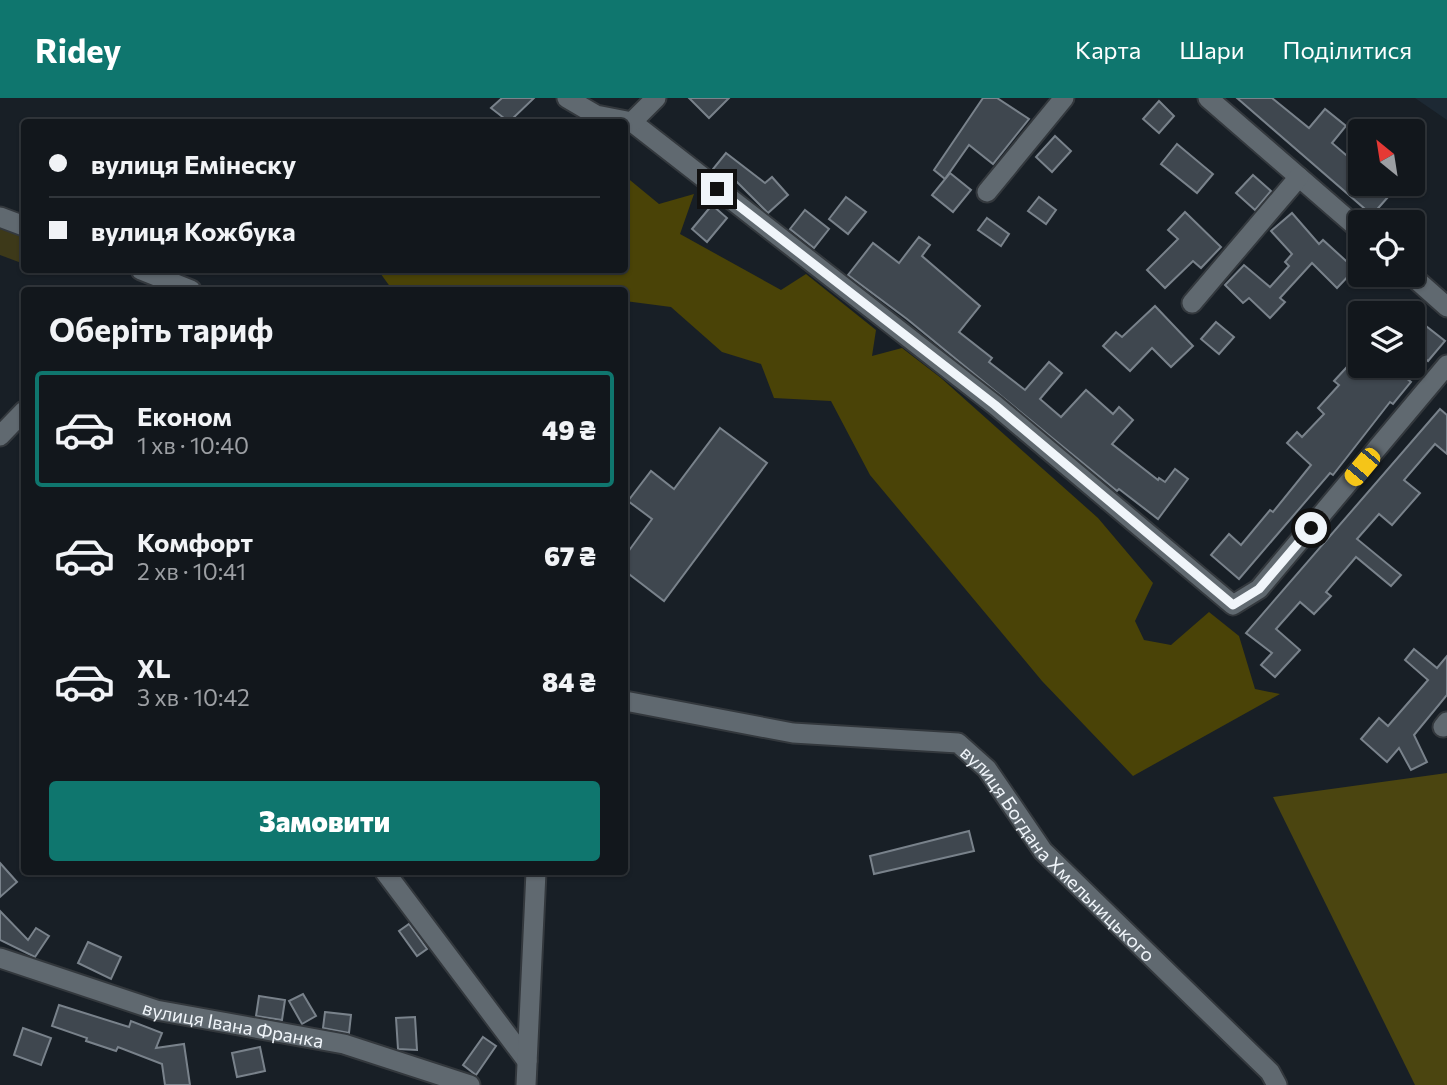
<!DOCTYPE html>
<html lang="uk">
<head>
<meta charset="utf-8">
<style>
  :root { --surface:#12171c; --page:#1f2429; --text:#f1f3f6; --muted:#9c9fa3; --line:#31363b; --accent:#0f766e }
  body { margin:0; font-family:Commissioner,sans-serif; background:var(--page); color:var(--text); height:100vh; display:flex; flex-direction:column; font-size:26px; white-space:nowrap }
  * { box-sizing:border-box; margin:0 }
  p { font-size:23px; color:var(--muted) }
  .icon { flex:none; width:38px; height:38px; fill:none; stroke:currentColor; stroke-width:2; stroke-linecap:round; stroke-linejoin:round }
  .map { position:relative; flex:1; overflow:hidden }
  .side { position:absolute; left:21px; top:189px; width:607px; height:588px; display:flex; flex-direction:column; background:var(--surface); border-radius:7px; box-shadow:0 2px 5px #0004,0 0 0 2px var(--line) }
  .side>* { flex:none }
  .hud { position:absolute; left:21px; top:21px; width:607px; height:154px; border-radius:7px; box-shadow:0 2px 5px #0004,0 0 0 2px var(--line); display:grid; align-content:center; height:154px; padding:0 28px; background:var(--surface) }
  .needle { width:46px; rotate:330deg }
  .controls { position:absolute; left:1348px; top:21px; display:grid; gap:14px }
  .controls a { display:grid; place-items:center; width:77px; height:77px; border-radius:7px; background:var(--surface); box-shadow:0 2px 5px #0004,0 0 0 2px var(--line); font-size:35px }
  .end { position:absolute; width:32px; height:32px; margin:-16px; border:9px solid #f0f5fa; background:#111; box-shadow:0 0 0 4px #111 }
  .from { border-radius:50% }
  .car { position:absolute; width:21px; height:42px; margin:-21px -10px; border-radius:9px; box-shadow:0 0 5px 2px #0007; background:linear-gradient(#f5c518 24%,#345 0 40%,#f5c518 0 76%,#345 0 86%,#f5c518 0) }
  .hud b { display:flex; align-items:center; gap:24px; height:66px; font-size:26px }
  .hud b+b { border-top:2px solid var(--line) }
  .hud i { width:18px; height:18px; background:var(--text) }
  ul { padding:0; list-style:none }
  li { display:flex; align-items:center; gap:21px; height:116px; margin:0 14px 10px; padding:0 14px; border:4px solid transparent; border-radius:7px }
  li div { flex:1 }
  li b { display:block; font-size:26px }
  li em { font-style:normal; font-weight:800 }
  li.on { border-color:var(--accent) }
  li>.icon { width:63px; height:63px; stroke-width:1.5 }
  h2 { padding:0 28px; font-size:32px; line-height:84px }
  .cta { display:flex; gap:14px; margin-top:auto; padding:14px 28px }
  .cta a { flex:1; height:80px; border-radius:7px; background:var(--accent); color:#fff; font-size:28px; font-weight:800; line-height:80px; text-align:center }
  header { display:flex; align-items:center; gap:42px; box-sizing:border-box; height:98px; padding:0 35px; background:var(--accent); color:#fff }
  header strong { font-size:33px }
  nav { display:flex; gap:38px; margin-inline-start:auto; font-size:24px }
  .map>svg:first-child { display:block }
  .built { fill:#1d2934 }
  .green { fill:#4b4510 }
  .forest { fill:#4a4307 }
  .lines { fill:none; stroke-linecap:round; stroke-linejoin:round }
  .river { stroke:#3d3919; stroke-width:30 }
  .building { fill:#3f474f; stroke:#79828b; stroke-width:2 }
  .minor-casing { stroke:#33383d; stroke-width:23 }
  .minor { stroke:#606970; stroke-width:19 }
  .route { stroke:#f0f5fa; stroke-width:9 }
  .labels { text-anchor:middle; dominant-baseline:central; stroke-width:7; stroke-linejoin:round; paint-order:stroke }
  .street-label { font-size:19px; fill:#f0f5fa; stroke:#06090b }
</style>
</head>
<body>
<header>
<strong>Ridey</strong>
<nav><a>Карта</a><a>Шари</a><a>Поділитися</a></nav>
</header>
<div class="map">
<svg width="1447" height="987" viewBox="0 0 1447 987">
  <rect width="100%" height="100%" fill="#181f26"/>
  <polygon class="built" points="1415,0 1447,0 1447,22"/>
  <polygon class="green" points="1447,675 1447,987 1415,987 1273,699"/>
  <polygon class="forest" points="625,78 659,106 694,96 680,136 781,192 806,176 876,232 872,258 902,250 941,280 1098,420 1153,485 1135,523 1144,542 1171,547 1209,514 1239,538 1255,591 1280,596 1133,678 1042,583 870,377 831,303 774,300 761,266 722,254 671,209 625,203 625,192 553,192 529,189 511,192 405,192 391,190 378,172 625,172"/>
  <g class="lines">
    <polyline class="river" points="0,141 24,150"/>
  </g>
  <g class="building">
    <polygon points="502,0 534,0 509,24 491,10"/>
    <polygon points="689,0 729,0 709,20"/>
    <polygon points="983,0 997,0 1029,21 993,66 969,47 945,81 934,72"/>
    <polygon points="1237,0 1272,0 1309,30 1325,11 1346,28 1332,45 1360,69 1360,86 1372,86 1388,99 1372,117"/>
    <polygon points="1159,3 1174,18 1159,35 1143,21"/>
    <polygon points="1055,38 1071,53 1052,74 1036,59"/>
    <polygon points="1177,46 1213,76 1197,95 1161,66"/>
    <polygon points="726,55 765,85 772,79 788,97 768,115 737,84 734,88 713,71"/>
    <polygon points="950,75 971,92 953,114 932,97"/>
    <polygon points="1253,77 1271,93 1255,112 1236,95"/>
    <polygon points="846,99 866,114 848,136 829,121"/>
    <polygon points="1039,99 1056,112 1046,126 1028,113"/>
    <polygon points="712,107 727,120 707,144 692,131"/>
    <polygon points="805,112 829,131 814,150 790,131"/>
    <polygon points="1185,114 1221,149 1201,170 1193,163 1165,190 1147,172 1178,141 1168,132"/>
    <polygon points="1292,115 1319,146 1323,142 1355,171 1337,190 1312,165 1280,200 1285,204 1270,220 1249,200 1243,205 1225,187 1244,167 1270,189 1289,168 1285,164 1292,156 1271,133"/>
    <polygon points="987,120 1009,136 1001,148 978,132"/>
    <polygon points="919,139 930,147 922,158 980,208 959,234 992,260 989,264 1025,292 1049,264 1062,275 1040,301 1061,319 1086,292 1113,316 1119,309 1133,322 1112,346 1158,382 1159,380 1165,384 1175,371 1188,381 1158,421 1119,391 1117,393 907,221 848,177 873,145 899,165"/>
    <polygon points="1155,208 1193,248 1171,269 1152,250 1130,273 1103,248 1116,234 1122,239"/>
    <polygon points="1412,217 1445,243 1428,263 1412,250"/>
    <polygon points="1216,224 1234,239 1219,256 1201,241"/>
    <polygon points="1366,268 1391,268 1411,284 1393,306 1390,304 1333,377 1330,375 1239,481 1211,457 1229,436 1241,447 1270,412 1273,414 1311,367 1287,345 1297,334 1302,339 1324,316 1318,310 1339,287 1334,283 1346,270 1356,279"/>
    <polygon points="1440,311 1447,317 1447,356 1435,346 1404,382 1420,395 1392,427 1379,416 1357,441 1401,477 1391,488 1356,459 1326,494 1331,498 1314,516 1300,504 1276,531 1300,552 1275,579 1261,567 1272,555 1246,535"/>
    <polygon points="720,330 767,365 664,503 625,473 625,458 652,421 628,403 651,373 674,391"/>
    <polygon points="1414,551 1437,570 1447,558 1447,597 1414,637 1427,664 1411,672 1399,650 1387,664 1361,641 1379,620 1388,628 1428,582 1405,562"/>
    <polygon points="969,733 974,753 874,776 870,758"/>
    <polygon points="0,765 17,784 0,799"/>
    <polygon points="0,813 28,842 36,830 49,838 35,859 0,842"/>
    <polygon points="409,826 427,851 417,858 399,833"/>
    <polygon points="88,844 121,859 111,881 78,865"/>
    <polygon points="303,896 316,918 302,926 289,903"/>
    <polygon points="259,898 285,902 282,922 256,918"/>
    <polygon points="59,907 129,929 131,923 162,935 156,950 184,946 190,987 165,987 162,966 118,949 116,953 86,943 87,940 52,928"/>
    <polygon points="325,914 351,917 349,935 323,930"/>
    <polygon points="415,919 417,952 398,951 396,920"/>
    <polygon points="23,930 51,940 41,967 14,957"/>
    <polygon points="483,939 496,948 476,977 463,967"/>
    <polygon points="260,949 265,973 237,979 232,955"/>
  </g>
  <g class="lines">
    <defs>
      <g id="minor">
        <polyline points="567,0 596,17 632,24 995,307 1233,507 1259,491 1447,267"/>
        <polyline points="1208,0 1360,132"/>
        <polyline points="632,24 656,0"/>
        <polyline points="987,94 1064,0"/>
        <polyline points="0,119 24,128"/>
        <polyline points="141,172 191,192"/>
        <polyline points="1411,177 1447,209"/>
        <polyline points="1192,205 1299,79"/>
        <polyline points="0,338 24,313"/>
        <path id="s1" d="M625,603L793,635L958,645L987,671L1043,753L1270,974L1277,987"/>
        <polyline points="1443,629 1447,624"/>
        <polyline points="385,774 527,963"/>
        <path id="s2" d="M0,860L156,912L344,946L470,987"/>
        <polyline points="526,987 536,774"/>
      </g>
    </defs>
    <use href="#minor" class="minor-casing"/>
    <use href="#minor" class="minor"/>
  </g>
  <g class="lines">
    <polyline class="route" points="717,91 995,307 1233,507 1259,491 1311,430"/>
  </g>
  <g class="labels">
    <g class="street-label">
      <text stroke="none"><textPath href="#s1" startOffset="486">вулиця Богдана Хмельницького</textPath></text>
      <text stroke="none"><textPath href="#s2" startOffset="243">вулиця Івана Франка</textPath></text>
    </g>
  </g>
</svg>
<div class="controls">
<a><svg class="needle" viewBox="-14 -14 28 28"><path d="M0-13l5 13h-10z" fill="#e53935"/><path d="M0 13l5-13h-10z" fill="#9c9fa3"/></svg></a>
<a><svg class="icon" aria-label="locate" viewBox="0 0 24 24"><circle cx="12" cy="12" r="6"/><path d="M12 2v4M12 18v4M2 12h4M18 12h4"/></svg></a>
<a><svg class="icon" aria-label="layers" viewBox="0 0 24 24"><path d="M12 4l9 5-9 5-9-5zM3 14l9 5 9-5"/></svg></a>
</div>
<i class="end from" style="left:1311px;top:430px"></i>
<i class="end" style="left:717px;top:91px"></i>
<i class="car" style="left:1362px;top:369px;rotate:220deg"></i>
<div class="hud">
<b><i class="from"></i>вулиця Емінеску</b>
<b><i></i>вулиця Кожбука</b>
</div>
<section class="side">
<h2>Оберіть тариф</h2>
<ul>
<li class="on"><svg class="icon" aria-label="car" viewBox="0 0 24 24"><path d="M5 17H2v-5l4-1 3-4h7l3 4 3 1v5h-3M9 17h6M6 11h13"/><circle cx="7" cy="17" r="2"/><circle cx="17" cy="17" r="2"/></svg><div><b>Економ</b><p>1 хв · 10:40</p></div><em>49 ₴</em></li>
<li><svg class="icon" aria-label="car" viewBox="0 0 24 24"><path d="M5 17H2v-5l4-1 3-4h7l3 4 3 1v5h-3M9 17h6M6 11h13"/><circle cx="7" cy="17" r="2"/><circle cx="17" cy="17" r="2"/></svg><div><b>Комфорт</b><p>2 хв · 10:41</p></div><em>67 ₴</em></li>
<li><svg class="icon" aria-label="car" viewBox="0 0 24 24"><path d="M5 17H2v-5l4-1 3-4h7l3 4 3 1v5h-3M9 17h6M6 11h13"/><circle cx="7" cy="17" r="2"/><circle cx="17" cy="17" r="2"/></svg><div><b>XL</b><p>3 хв · 10:42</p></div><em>84 ₴</em></li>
</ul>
<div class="cta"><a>Замовити</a></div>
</section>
</div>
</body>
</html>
